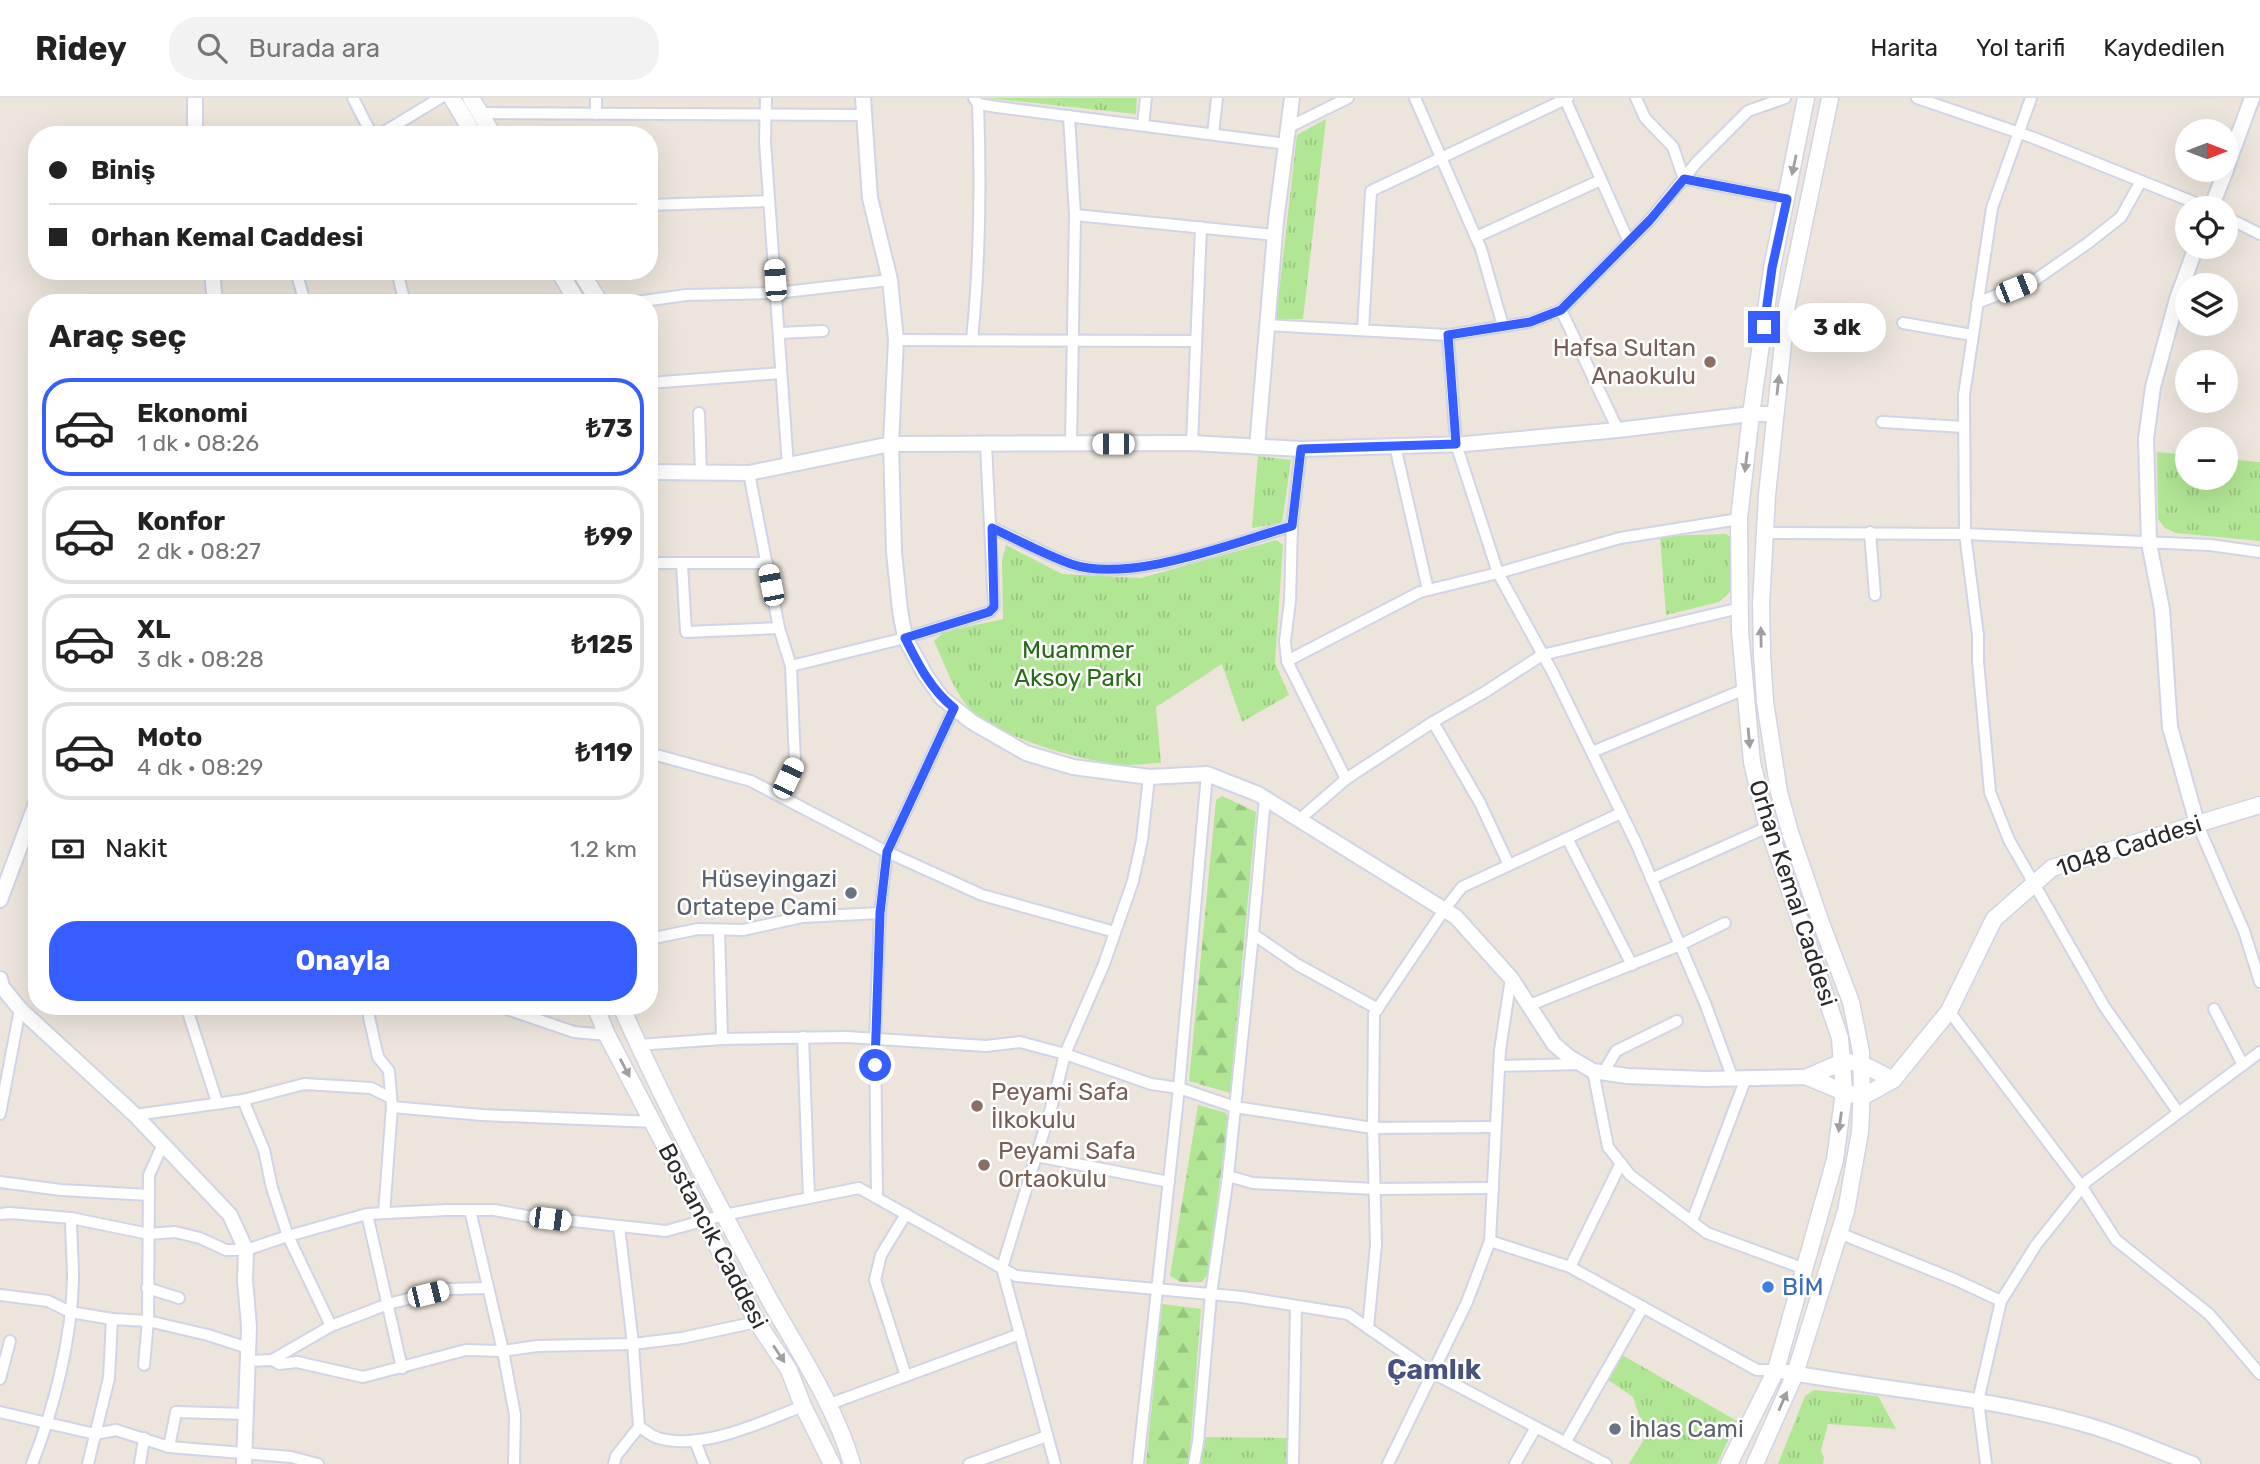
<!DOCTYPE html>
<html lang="tr">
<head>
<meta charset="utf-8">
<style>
  :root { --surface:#fff; --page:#f2f2f2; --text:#222; --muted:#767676; --line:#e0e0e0; --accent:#365dff }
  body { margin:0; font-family:Rubik,sans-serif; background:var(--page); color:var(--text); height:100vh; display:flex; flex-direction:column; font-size:26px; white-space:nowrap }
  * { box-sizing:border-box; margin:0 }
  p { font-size:23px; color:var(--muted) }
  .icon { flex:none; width:38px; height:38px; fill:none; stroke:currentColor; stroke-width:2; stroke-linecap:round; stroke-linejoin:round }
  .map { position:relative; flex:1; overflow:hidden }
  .drawer { position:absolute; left:28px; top:196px; width:630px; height:721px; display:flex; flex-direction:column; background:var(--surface); border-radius:28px; box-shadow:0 7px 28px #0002 }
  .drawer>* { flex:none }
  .banner { position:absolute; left:28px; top:28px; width:630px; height:154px; border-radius:28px; box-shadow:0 7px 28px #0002; display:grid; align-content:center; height:154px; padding:0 21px; background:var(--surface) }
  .needle { width:46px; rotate:90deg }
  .fabs { position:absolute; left:2175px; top:21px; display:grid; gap:14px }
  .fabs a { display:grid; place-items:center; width:63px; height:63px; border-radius:50%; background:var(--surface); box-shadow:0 7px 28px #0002; font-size:35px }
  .end { position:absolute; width:32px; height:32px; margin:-16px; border:9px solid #365dff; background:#fff; box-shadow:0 0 0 4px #fff }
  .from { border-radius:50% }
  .bubble { position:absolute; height:49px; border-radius:24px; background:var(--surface); box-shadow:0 7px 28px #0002; font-size:23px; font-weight:700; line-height:49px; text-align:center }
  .car { position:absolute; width:21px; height:42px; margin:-21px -10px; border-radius:9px; box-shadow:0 0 5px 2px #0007; background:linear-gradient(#fff 24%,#345 0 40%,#fff 0 76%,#345 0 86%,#fff 0) }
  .banner b { display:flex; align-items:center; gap:24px; height:66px; font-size:26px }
  .banner b+b { border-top:2px solid var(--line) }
  .banner i { width:18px; height:18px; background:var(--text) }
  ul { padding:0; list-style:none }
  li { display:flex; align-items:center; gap:21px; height:98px; margin:0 14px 10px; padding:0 7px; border:4px solid var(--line); border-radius:28px }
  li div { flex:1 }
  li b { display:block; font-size:26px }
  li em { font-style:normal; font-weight:700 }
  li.on { border-color:var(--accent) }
  li>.icon { width:63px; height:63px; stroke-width:1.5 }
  h2 { padding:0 21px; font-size:32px; line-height:84px }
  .pay { display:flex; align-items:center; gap:18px; height:77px; padding:0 21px; font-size:26px }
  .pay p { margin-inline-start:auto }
  .primary-button { display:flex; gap:14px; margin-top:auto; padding:14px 21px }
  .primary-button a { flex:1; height:80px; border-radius:28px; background:var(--accent); color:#fff; font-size:28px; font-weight:700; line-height:80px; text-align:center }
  header { display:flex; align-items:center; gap:42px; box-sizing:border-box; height:98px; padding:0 35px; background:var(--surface); border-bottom:2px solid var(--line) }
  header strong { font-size:33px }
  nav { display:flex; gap:38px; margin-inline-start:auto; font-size:24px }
  .search { width:490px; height:63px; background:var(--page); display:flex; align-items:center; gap:18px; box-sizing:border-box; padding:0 24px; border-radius:28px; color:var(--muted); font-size:26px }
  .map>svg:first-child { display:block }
  .grass { fill:url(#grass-tufts) }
  .forest { fill:url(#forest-firs) }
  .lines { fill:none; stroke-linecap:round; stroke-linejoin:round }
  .minor-casing { stroke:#d0d4e4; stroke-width:14 }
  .tertiary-casing { stroke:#d0d4e4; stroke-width:18 }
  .secondary-casing { stroke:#d0d4e4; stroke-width:19 }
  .minor { stroke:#fff; stroke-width:10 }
  .tertiary { stroke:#fff; stroke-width:14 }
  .secondary { stroke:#fff; stroke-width:16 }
  .oneway { fill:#9f9f9f }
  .route { stroke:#365dff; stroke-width:9 }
  .education-dot { fill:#8d6e63; stroke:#fff; stroke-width:2.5 }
  .worship-dot { fill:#6b7280; stroke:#fff; stroke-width:2.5 }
  .shop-dot { fill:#3f7fe0; stroke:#fff; stroke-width:2.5 }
  .labels { text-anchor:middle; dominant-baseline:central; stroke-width:5; stroke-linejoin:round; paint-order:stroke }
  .education-label { font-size:24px; fill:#785e54; stroke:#fff; text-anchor:start }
  .park-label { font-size:24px; fill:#286a16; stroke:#fff }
  .street-label { font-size:24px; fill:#2a2a2a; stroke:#fff }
  .worship-label { font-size:24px; fill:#5b616d; stroke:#fff; text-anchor:end }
  .shop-label { font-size:24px; fill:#366cbe; stroke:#fff; text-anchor:start }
  .quarter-label { font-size:28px; font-weight:bold; fill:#48527d; stroke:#fff }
</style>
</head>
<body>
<header>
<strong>Ridey</strong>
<div class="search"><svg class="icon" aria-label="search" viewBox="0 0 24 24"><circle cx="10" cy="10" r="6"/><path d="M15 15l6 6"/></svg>Burada ara</div>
<nav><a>Harita</a><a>Yol tarifi</a><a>Kaydedilen</a></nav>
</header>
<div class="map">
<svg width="2260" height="1366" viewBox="0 0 2260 1366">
  <defs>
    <pattern id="grass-tufts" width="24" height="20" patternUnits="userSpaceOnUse" patternTransform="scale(1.75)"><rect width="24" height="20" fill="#b1e694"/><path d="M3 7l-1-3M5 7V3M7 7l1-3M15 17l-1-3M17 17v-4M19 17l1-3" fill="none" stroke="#98c580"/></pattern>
    <pattern id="forest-firs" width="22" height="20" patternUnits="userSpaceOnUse" patternTransform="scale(1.75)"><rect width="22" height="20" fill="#b1e694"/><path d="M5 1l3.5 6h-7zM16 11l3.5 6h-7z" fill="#98c580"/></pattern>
  </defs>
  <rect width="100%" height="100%" fill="#ede5db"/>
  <g class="grass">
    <polygon points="987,0 1137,0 1136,16"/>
    <polygon points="1326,21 1303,221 1276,221 1297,37"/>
    <polygon points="2157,354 2187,357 2188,380 2226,380 2226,361 2260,364 2260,443 2176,435 2165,430 2158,421"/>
    <polygon points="1258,358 1291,362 1282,425 1252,430"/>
    <polygon points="1726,436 1732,440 1731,493 1719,504 1666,517 1660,438"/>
    <path d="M1276,442L1283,447L1275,565L1289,597L1242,624L1222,566L1156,609L1161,665C1150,665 1139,667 1128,667C1090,666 1001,640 973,614C954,596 945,566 934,543L944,534L1003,521L1002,462L1006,447L1062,476L1141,480Z"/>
    <polygon points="1622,1257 1737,1323 1717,1366 1629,1366 1646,1338 1633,1299 1607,1281"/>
    <polygon points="1814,1292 1878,1298 1896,1331 1828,1326 1821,1352 1824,1359 1823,1366 1778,1366 1805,1298"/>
    <polygon points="1204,1339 1288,1340 1286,1366 1201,1366"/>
  </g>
  <g class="forest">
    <polygon points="1222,698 1256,714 1230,995 1189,983 1216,702"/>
    <polygon points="1198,1007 1226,1015 1228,1023 1207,1177 1202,1184 1181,1184 1170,1178"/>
    <polygon points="1162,1206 1201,1211 1189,1366 1146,1366"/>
  </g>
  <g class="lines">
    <defs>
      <g id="minor">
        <polyline points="353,0 372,37"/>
        <polyline points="596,0 596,16"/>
        <polyline points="766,0 765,44 788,368"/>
        <polyline points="974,0 978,6 997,9 1287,46"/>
        <polyline points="1415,0 1481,151 1503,228"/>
        <polyline points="1636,0 1645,20 1673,49 1684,81 1787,101"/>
        <polyline points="1917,0 2034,40 2208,110"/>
        <polyline points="2031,0 1992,110 1964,297 1965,436 1978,537 1978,563 1990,694 2009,742 2104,908 2178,1014"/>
        <polyline points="1565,1 1629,144"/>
        <polyline points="480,15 864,17"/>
        <polyline points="1069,18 1075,117 1071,346"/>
        <polyline points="1143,27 1146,0"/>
        <polyline points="1289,29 1348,0"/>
        <polyline points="1213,36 1217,0"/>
        <polyline points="379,37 440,0"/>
        <polyline points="649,107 769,103"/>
        <polyline points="1075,117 1275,137"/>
        <polyline points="2226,119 2260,136"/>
        <polyline points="1476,139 1601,82"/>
        <polyline points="296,173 305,205"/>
        <polyline points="397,173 405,205"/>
        <polyline points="629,205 686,197 776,195 890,182"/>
        <polyline points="1977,205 2035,182 2088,145 2121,119 2141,83"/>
        <polyline points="1561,212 1618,332"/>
        <polyline points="1903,225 1972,237"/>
        <polyline points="1267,227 1448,237 1530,224 1561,212 1650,122 1697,64 1748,13 1785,0"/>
        <polyline points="1363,232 1371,93 1568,0"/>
        <polyline points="779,235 823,233"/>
        <polyline points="1448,237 1456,346 1498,475 1554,577 1636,745 1705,905 1733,981"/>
        <polyline points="896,242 1196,243"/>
        <path d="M972,242C980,163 981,85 978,6"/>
        <polyline points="649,285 781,275"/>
        <polyline points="699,315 701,375"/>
        <polyline points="1882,324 1964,329"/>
        <polyline points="1192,345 1201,129"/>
        <polyline points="1395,348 1428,492"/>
        <polyline points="1301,351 1292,428 1290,503 1285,543 1287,563 1346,681"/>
        <polyline points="749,375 779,530 791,568 905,540 989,514 994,509 986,347"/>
        <path d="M992,430C1018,441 1044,456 1071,466C1129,486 1234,445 1292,428"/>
        <polyline points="1870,434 1875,497"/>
        <polyline points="1765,435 1965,436 2210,447 2260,454"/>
        <polyline points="649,465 767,465"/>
        <polyline points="682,466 686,534 779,530"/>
        <polyline points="1287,563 1420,494 1498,475 1620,440 1739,421"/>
        <polyline points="1433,624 1480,705 1509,767"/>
        <polyline points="1592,654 1745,591"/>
        <polyline points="649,655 751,683 887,754 982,797 1115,834"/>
        <polyline points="649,685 652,656"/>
        <polyline points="780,697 795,664 791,568"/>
        <polyline points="1300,721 1346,681 1433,624 1485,594 1542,557 1740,510"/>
        <polyline points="2197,725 2244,833 2260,884"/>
        <polyline points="1567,740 1632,867"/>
        <polyline points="1651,781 1768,729"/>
        <polyline points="649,806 652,840"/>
        <polyline points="719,832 722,941"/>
        <polyline points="1253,836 1298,867 1378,911"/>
        <polyline points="649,841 698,831 743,832 802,819 880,815"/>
        <polyline points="1530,907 1680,847 1725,825"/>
        <polyline points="186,908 217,1004"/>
        <polyline points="369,908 369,919 378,959 389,973 392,1009 384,1115"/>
        <polyline points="498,908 574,934 607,937"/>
        <polyline points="2214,911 2243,967"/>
        <polyline points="1949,913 2082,1089 2116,1142 2209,1216 2260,1276"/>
        <polyline points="803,939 809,1100"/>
        <polyline points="638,947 722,941 847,939 986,948 1020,944 1065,956 1151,986 1179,990 1235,1009 1373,1030 1496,1029"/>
        <polyline points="1499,968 1581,966"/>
        <polyline points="1593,973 1608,1049 1630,1077 1707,1135 1805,1171"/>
        <polyline points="1603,975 1616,953 1677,923"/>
        <polyline points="243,1002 264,1052 272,1090 288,1138 331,1228"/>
        <polyline points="392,1009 482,1017 654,1024"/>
        <polyline points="0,1016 20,911"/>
        <polyline points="135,1017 243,1002 304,986 371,990 391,1000"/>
        <polyline points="1036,1058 1169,1084"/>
        <polyline points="1228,1078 1253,1085 1375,1091 1493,1090"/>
        <polyline points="0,1084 61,1092 149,1097"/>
        <polyline points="877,1100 875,941 880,815 887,754 954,610"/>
        <polyline points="470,1112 503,1253 515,1317 514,1366"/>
        <polyline points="0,1116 10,1115 71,1120 149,1136 175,1134 200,1140 226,1152 246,1152 288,1138 367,1116 447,1112 494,1112 527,1118 666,1133 724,1117 859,1090 1016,1178 1242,1199 1348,1216 1433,1275 1606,1366"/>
        <polyline points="367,1116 402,1270"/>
        <polyline points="906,1116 881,1157 875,1182 906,1278"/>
        <polyline points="1692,1123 1746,980"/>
        <polyline points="1839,1135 1956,1182 2001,1203"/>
        <polyline points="1490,1143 1570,1169 1757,1272 1776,1272"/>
        <polyline points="1570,1169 1621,1065"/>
        <polyline points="147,1190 179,1200"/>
        <polyline points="0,1197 48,1203 70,1214 112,1221 148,1223 208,1237 248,1250"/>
        <polyline points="1368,1230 1376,1147 1373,1030 1374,916 1444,812 1462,789 1621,715"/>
        <polyline points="272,1262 279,1266 297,1264 363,1279 466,1252 503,1253 537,1248 633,1246 682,1240 757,1224"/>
        <polyline points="246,1263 272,1262 331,1228 388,1206 448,1191 487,1190"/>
        <polyline points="144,1267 148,1223 149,1077 163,1046"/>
        <polyline points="0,1281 10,1243"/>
        <polyline points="827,1307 1020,1236"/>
        <polyline points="0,1314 95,1336 116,1332 169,1349 291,1359 318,1366"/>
        <path d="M639,1329C645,1332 651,1338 658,1340C702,1353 762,1324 803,1308"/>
        <polyline points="695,1343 704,1366"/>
        <polyline points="1565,1345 1643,1209"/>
        <polyline points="169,1349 176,1314 247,1316"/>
        <path d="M32,1366C54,1311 72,1240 73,1180C73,1160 71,1140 71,1120"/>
        <polyline points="88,1366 109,1280 112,1221"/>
        <polyline points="140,1366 144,1340"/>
        <polyline points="614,1366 616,1358 639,1329 633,1246 619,1128"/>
        <polyline points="969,1366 1047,1338"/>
        <polyline points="1055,1366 1002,1170 1054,1000 1065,956 1104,866 1133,783 1142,742 1149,679"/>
        <polyline points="1138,1366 1179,990 1207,676"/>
        <polyline points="1194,1366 1198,1344 1211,1196 1228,1078 1253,836 1265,700"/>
        <polyline points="1293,1366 1296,1208"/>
        <polyline points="1388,1366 1467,1204 1490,1143 1500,952 1511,880"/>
        <polyline points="1515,1366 1536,1329"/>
        <polyline points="1986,1366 1978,1303 2001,1203 2036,1147 2087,1083 2260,954"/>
      </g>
      <g id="tertiary">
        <polyline points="195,0 195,37"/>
        <polyline points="863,0 870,100 890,182 896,242 891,346 894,454 900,512 905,540 926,578 942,600 972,624 1026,655 1073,669 1149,679 1207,676 1258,696 1456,819 1511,880 1554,946 1569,959 1593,973 1627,978 1706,981 1808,979"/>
        <polyline points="2226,71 2252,0"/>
        <polyline points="2211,110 2226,72"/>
        <polyline points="2196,149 2177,201 2153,289 2146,341 2149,445 2162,511 2170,629 2197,725"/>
        <polyline points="212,173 215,205"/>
        <polyline points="1257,349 1276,123 1292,0"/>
        <polyline points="649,374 749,375 891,346 1192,345 1301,351 1465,346 1618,332 1751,316 1775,316"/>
        <polyline points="0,802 37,703"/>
        <polyline points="0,881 2,889 20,911 135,1017 230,1117 246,1152 245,1182 249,1229 244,1366"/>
        <path d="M1776,1272C1880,1292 1986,1298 2087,1327C2123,1337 2158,1353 2193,1366"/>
      </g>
      <g id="secondary">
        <polyline points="452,0 474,37"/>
        <polyline points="471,0 493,37"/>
        <polyline points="559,173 578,205"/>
        <polyline points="580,173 600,205"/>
        <polyline points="595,908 607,937 757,1224 789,1272 803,1308 832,1366"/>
        <path d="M621,908C665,1008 717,1104 768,1199C798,1253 835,1307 852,1366"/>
        <polyline points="1808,979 1844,994 1862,999 1893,982 1949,913 1994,821 2052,770 2260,707"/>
        <path d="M1808,979C1852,959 1850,959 1893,982"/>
        <polyline points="1729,1366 1776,1272 1835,1062 1844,994 1840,940 1765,720 1752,664 1740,533 1739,421 1751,316 1772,170 1806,0"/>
        <polyline points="1755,1366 1795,1276 1846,1113 1860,1034 1862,993 1861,954 1851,904 1821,825 1790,734 1779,694 1765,604 1762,557 1761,506 1767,397 1787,207 1830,0"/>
      </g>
    </defs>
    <use href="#minor" class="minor-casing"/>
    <use href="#tertiary" class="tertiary-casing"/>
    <use href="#secondary" class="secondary-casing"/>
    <use href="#minor" class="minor"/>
    <use href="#tertiary" class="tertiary"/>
    <use href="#secondary" class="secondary"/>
  </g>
  <defs><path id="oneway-solid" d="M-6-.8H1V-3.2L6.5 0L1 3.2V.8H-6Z" transform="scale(1.75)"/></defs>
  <g class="oneway">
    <use href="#oneway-solid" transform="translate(1794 67) rotate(102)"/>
    <use href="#oneway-solid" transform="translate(1778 287) rotate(-84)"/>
    <use href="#oneway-solid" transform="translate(1746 364) rotate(97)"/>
    <use href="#oneway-solid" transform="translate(1761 539) rotate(-91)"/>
    <use href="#oneway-solid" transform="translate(1749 640) rotate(85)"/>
    <use href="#oneway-solid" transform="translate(625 970) rotate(62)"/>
    <use href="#oneway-solid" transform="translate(1840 1024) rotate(98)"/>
    <use href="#oneway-solid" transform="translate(779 1256) rotate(56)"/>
    <use href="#oneway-solid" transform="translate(1783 1303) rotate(-66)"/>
  </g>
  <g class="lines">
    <path class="route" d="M875,967L880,815L887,754L954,610C931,592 918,566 905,540L989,514L994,509L992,430C1018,442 1044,456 1071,466C1129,486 1233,445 1292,428L1301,351L1456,346L1448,237L1530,224L1561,212L1650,122L1684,81L1787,101L1772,170L1764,229"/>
  </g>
  <g class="education-dot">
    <circle cx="1710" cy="264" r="7"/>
    <circle cx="977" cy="1008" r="7"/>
    <circle cx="984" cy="1067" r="7"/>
  </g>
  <g class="worship-dot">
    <circle cx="851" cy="795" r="7"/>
    <circle cx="1615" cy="1331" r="7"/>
  </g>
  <circle class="shop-dot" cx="1768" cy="1189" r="7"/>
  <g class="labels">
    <g class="education-label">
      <text x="1696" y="250" text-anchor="end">Hafsa Sultan<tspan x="1696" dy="28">Anaokulu</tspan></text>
      <text x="991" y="994">Peyami Safa<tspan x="991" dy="28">İlkokulu</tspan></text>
      <text x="998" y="1053">Peyami Safa<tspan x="998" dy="28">Ortaokulu</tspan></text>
    </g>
    <g class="park-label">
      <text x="1078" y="552">Muammer<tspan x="1078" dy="28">Aksoy Parkı</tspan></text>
    </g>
    <g class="street-label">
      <text transform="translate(2129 748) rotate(-18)">1048 Caddesi</text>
      <text transform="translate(1793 795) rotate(72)">Orhan Kemal Caddesi</text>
      <text transform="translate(713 1138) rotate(62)">Bostancık Caddesi</text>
    </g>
    <g class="worship-label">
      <text x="837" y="781">Hüseyingazi<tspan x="837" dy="28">Ortatepe Cami</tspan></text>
      <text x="1629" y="1331" text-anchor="start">İhlas Cami</text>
    </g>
    <g class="shop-label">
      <text x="1782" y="1189">BİM</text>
    </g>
    <g class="quarter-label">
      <text x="1434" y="1271">Çamlık</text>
    </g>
  </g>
</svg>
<div class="fabs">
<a><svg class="needle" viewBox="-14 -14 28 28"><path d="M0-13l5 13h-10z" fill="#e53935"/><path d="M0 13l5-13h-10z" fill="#767676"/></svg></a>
<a><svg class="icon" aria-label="locate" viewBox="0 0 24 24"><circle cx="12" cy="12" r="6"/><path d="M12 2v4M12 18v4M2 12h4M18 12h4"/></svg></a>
<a><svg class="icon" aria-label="layers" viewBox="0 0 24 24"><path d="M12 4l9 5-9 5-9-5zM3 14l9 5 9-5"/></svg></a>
<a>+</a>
<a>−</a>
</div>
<i class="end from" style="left:875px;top:967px"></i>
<i class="end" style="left:1764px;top:229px"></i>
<div class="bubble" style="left:1788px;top:205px;width:98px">3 dk</div>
<i class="car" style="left:775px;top:182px;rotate:356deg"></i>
<i class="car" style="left:2016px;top:190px;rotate:68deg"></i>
<i class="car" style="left:1113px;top:346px;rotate:270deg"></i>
<i class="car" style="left:771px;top:487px;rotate:349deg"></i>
<i class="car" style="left:788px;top:680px;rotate:25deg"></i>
<i class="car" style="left:550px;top:1121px;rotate:97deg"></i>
<i class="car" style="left:428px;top:1196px;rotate:76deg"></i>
<div class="banner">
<b><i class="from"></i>Biniş</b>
<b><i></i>Orhan Kemal Caddesi</b>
</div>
<section class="drawer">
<h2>Araç seç</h2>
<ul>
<li class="on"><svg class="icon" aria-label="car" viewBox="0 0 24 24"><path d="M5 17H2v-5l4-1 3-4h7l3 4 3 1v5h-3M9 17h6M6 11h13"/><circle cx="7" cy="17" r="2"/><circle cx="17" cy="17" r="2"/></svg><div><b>Ekonomi</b><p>1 dk · 08:26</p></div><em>₺73</em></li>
<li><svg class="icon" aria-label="car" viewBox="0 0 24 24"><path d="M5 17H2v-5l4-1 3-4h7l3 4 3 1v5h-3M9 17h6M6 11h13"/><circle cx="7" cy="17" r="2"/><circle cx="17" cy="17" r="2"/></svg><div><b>Konfor</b><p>2 dk · 08:27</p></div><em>₺99</em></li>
<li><svg class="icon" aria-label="car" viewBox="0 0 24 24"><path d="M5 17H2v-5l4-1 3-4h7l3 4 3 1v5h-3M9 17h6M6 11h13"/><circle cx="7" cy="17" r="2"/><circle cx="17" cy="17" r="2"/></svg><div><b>XL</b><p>3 dk · 08:28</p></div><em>₺125</em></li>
<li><svg class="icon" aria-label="car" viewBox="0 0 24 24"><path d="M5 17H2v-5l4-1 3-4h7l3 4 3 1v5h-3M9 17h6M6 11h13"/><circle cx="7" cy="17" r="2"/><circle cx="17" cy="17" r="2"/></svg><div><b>Moto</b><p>4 dk · 08:29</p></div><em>₺119</em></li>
</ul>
<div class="pay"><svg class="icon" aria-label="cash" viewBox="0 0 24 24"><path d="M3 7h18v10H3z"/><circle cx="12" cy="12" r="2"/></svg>Nakit<p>1.2 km</p></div>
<div class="primary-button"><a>Onayla</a></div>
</section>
</div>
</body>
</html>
